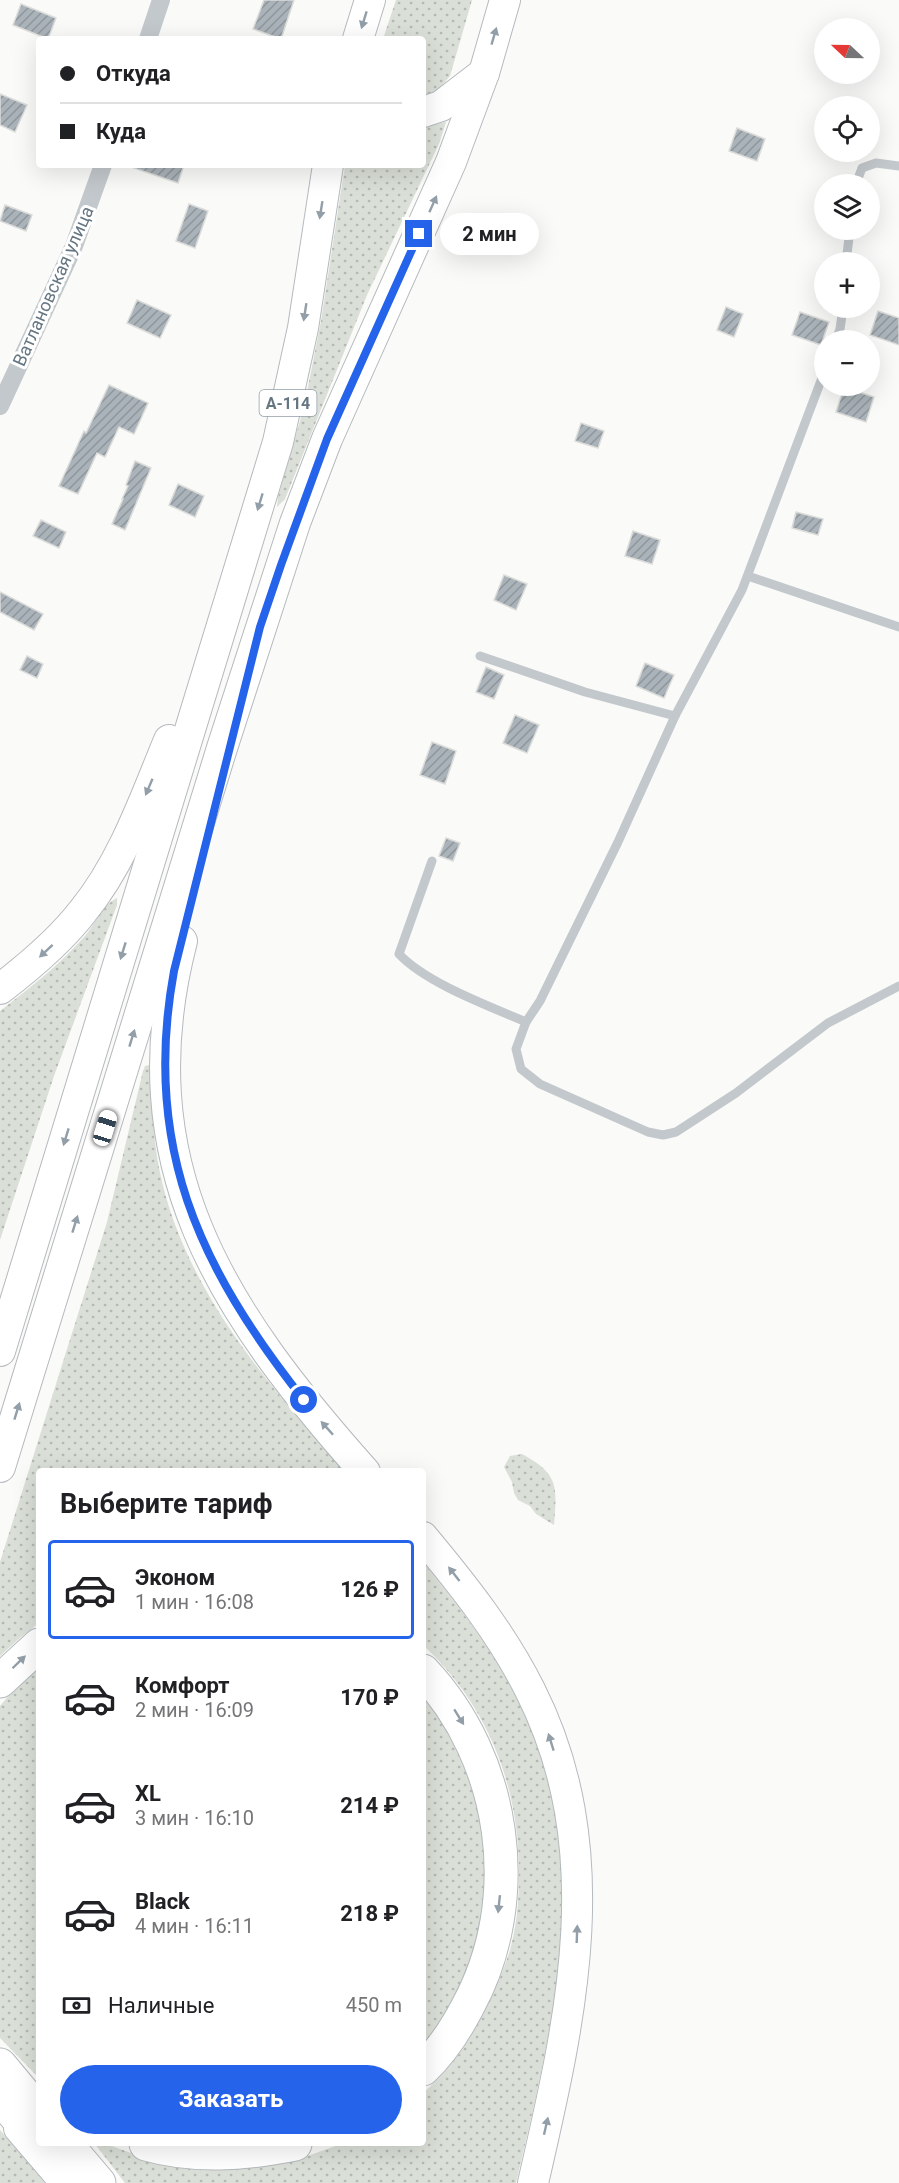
<!DOCTYPE html>
<html lang="ru">
<head>
<meta charset="utf-8">
<style>
  :root { --surface:#fff; --page:#f2f2f2; --text:#202124; --muted:#757577; --line:#e0e0e0; --accent:#2563eb }
  body { margin:0; font-family:Roboto,sans-serif; background:var(--page); color:var(--text); height:100vh; display:flex; flex-direction:column; font-size:22px; white-space:nowrap }
  * { box-sizing:border-box; margin:0 }
  p { font-size:20px; color:var(--muted) }
  .icon { flex:none; width:33px; height:33px; fill:none; stroke:currentColor; stroke-width:2; stroke-linecap:round; stroke-linejoin:round }
  .map { position:relative; flex:1; overflow:hidden }
  .side { position:absolute; left:36px; top:1468px; width:390px; height:678px; display:flex; flex-direction:column; background:var(--surface); border-radius:6px; box-shadow:0 6px 24px #0002 }
  .side>* { flex:none }
  .hud { position:absolute; left:36px; top:36px; width:390px; height:132px; border-radius:6px; box-shadow:0 6px 24px #0002; display:grid; align-content:center; height:132px; padding:0 24px; background:var(--surface) }
  .needle { width:39px; rotate:292deg }
  .tools { position:absolute; left:814px; top:18px; display:grid; gap:12px }
  .tools a { display:grid; place-items:center; width:66px; height:66px; border-radius:50%; background:var(--surface); box-shadow:0 6px 24px #0002; font-size:30px }
  .end { position:absolute; width:27px; height:27px; margin:-14px; border:8px solid #2563eb; background:#fff; box-shadow:0 0 0 3px #fff }
  .from { border-radius:50% }
  .bubble { position:absolute; height:42px; border-radius:21px; background:var(--surface); box-shadow:0 6px 24px #0002; font-size:20px; font-weight:700; line-height:42px; text-align:center }
  .car { position:absolute; width:18px; height:36px; margin:-18px -9px; border-radius:8px; box-shadow:0 0 4px 2px #0007; background:linear-gradient(#fff 24%,#345 0 40%,#fff 0 76%,#345 0 86%,#fff 0) }
  .hud b { display:flex; align-items:center; gap:21px; height:57px; font-size:22px }
  .hud b+b { border-top:2px solid var(--line) }
  .hud i { width:15px; height:15px; background:var(--text) }
  ul { padding:0; list-style:none }
  li { display:flex; align-items:center; gap:18px; height:99px; margin:0 12px 9px; padding:0 12px; border:3px solid transparent; border-radius:6px }
  li div { flex:1 }
  li b { display:block; font-size:22px }
  li em { font-style:normal; font-weight:700 }
  li.active { border-color:var(--accent) }
  li>.icon { width:54px; height:54px; stroke-width:1.5 }
  h2 { padding:0 24px; font-size:27px; line-height:72px }
  .pay { display:flex; align-items:center; gap:15px; height:66px; padding:0 24px; font-size:22px }
  .pay p { margin-inline-start:auto }
  .primary-button { display:flex; gap:12px; margin-top:auto; padding:12px 24px }
  .primary-button a { flex:1; height:69px; border-radius:36px; background:var(--accent); color:#fff; font-size:24px; font-weight:700; line-height:69px; text-align:center }
  .map>svg:first-child { display:block }
  .grass { fill:url(#grass-dots) }
  .building { fill:url(#building-hatch); stroke:#dcdcda; stroke-width:1.5 }
  .lines { fill:none; stroke-linecap:round; stroke-linejoin:round }
  .primary-casing { stroke:#b5babe; stroke-width:32 }
  .highway-casing { stroke:#b4b9bd; stroke-width:35 }
  .lane { stroke:#c3c8cc; stroke-width:9 }
  .street { stroke:#c3c8cc; stroke-width:18 }
  .primary { stroke:#fff; stroke-width:30 }
  .highway { stroke:#fff; stroke-width:33 }
  .oneway { fill:#939fa8 }
  .route { stroke:#2563eb; stroke-width:8 }
  .labels { text-anchor:middle; dominant-baseline:central; stroke-width:6; stroke-linejoin:round; paint-order:stroke }
  .shield { fill:#fff; stroke:#939fa8; stroke-width:1.5 }
  .shield-label { font-size:16px; font-weight:bold; fill:#657683 }
  .street-label { font-size:18px; fill:#657683; stroke:#fff }
</style>
</head>
<body>
<div class="map">
<svg width="899" height="2183" viewBox="0 0 899 2183">
  <defs>
    <pattern id="grass-dots" width="8" height="8" patternUnits="userSpaceOnUse" patternTransform="scale(1.5)"><rect width="8" height="8" fill="#dadfd7"/><path d="M2 2h.1M6 6h.1" fill="none" stroke="#b4b9b4" stroke-width="1.8" stroke-linecap="round"/></pattern>
    <pattern id="building-hatch" width="6" height="6" patternUnits="userSpaceOnUse" patternTransform="scale(1.5)"><rect width="6" height="6" fill="#aab3b9"/><path d="M-1 1l2-2M0 6l6-6M5 7l2-2" fill="none" stroke="#8e969c"/></pattern>
  </defs>
  <rect width="100%" height="100%" fill="#fafaf8"/>
  <g class="grass">
    <polygon points="396,0 472,0 450,76 434,95 423,99 423,39 383,39"/>
    <polygon points="446,122 439,144 367,295 285,499 277,507 278,497 304,407 321,321 345,165 423,165 423,127"/>
    <path d="M117,898V905L54,1076L0,1240V1011C30,988 59,965 84,937C95,925 102,905 117,898Z"/>
    <path d="M149,1065L151,1072C152,1104 153,1136 159,1168C182,1286 267,1384 345,1471L39,1472V1623L22,1636L0,1656V1562L107,1222L143,1071L145,1066Z"/>
    <path d="M522,1454C559,1474 557,1486 554,1525L536,1514L530,1506L518,1500L514,1493L512,1482L504,1467L510,1456Z"/>
    <path d="M423,1562C457,1605 491,1647 517,1696C597,1853 554,2021 516,2183H125L95,2144H106L134,2154L212,2169H236L283,2163L302,2158L341,2144H423V2093C454,2067 475,2033 491,1997C498,1982 505,1966 510,1950C517,1925 519,1899 519,1873C519,1785 488,1706 423,1645Z"/>
    <polygon points="39,1668 39,2078 0,2038 0,1706 10,1694"/>
    <polygon points="423,1692 433,1704 472,1772 487,1860 479,1938 454,2004 423,2048"/>
    <polygon points="0,2130 45,2183 0,2183"/>
  </g>
  <g class="building">
    <polygon points="264,0 294,0 281,39 253,29"/>
    <polygon points="21,4 56,18 48,39 13,25"/>
    <polygon points="0,94 27,105 15,132 0,125"/>
    <polygon points="737,128 765,139 757,161 729,151"/>
    <polygon points="134,165 184,165 178,183 134,168"/>
    <polygon points="189,204 208,211 195,248 176,241"/>
    <polygon points="5,205 32,215 26,231 0,221"/>
    <polygon points="137,300 171,315 160,338 127,323"/>
    <polygon points="726,307 743,314 734,337 717,330"/>
    <polygon points="878,311 899,318 899,345 870,335"/>
    <polygon points="800,312 829,322 821,345 792,335"/>
    <polygon points="109,385 148,403 134,434 119,427 105,457 97,453 78,494 59,486 84,431 86,433"/>
    <polygon points="844,387 874,397 866,422 836,412"/>
    <polygon points="581,423 604,431 598,448 575,441"/>
    <polygon points="135,461 151,468 125,530 112,524 123,499 122,499 128,486 126,485"/>
    <polygon points="178,484 204,496 195,517 169,505"/>
    <polygon points="796,512 823,519 818,535 792,528"/>
    <polygon points="41,520 66,532 59,548 33,536"/>
    <polygon points="633,531 660,540 652,564 625,556"/>
    <polygon points="504,575 527,584 516,610 494,600"/>
    <polygon points="0,592 43,614 34,630 0,612"/>
    <polygon points="27,656 43,664 37,678 20,670"/>
    <polygon points="645,663 674,675 664,698 636,686"/>
    <polygon points="486,667 504,675 494,699 476,692"/>
    <polygon points="515,715 539,725 527,753 503,743"/>
    <polygon points="432,742 456,751 445,784 420,775"/>
    <polygon points="446,838 460,843 453,861 439,856"/>
  </g>
  <g class="lines">
    <defs>
      <g id="primary">
        <polyline points="358,39 370,0"/>
        <polyline points="423,112 441,106 484,73"/>
        <path d="M182,941C124,1165 222,1311 365,1472"/>
        <path d="M0,989C30,966 60,941 83,911C123,862 145,798 169,740"/>
        <polyline points="0,1351 278,442 303,328 328,165"/>
        <polyline points="0,1467 222,748 295,523 327,439 451,162 484,73 505,0"/>
        <path d="M423,1537C463,1585 502,1634 530,1690C611,1850 571,2018 533,2183"/>
        <polyline points="19,2128 66,2183"/>
      </g>
      <g id="highway">
        <path d="M423,1671C506,1759 526,1899 468,2006C456,2029 442,2051 423,2069"/>
        <polyline points="0,1681 39,1645"/>
        <polyline points="0,2065 39,2112"/>
        <polyline points="1,2099 39,2143"/>
        <polyline points="66,2144 99,2183"/>
        <path d="M146,2144C196,2158 244,2154 295,2144"/>
      </g>
    </defs>
    <use href="#primary" class="primary-casing"/>
    <use href="#highway" class="highway-casing"/>
    <g class="lane">
      <polyline points="856,184 862,168 876,163 899,166"/>
      <polyline points="846,262 850,230"/>
      <polyline points="836,340 840,329 843,308"/>
      <polyline points="825,370 742,590 675,716 618,842 540,1001 526,1022 516,1049 521,1069 540,1084 648,1132 663,1135 676,1132 736,1093 828,1023 899,986"/>
      <polyline points="748,576 899,627"/>
      <polyline points="480,656 585,692 675,716"/>
      <path d="M432,861L399,954C426,983 489,1006 526,1022"/>
    </g>
    <g class="street">
      <polyline points="148,39 161,0"/>
      <polyline points="0,406 74,246 103,165"/>
    </g>
    <use href="#primary" class="primary"/>
    <use href="#highway" class="highway"/>
  </g>
  <defs><path id="oneway-solid" d="M-6-.8H1V-3.2L6.5 0L1 3.2V.8H-6Z" transform="scale(1.5)"/></defs>
  <g class="oneway">
    <use href="#oneway-solid" transform="translate(364 20) rotate(107)"/>
    <use href="#oneway-solid" transform="translate(494 36) rotate(-74)"/>
    <use href="#oneway-solid" transform="translate(433 204) rotate(-66)"/>
    <use href="#oneway-solid" transform="translate(321 210) rotate(99)"/>
    <use href="#oneway-solid" transform="translate(305 312) rotate(99)"/>
    <use href="#oneway-solid" transform="translate(260 502) rotate(107)"/>
    <use href="#oneway-solid" transform="translate(149 787) rotate(113)"/>
    <use href="#oneway-solid" transform="translate(46 951) rotate(137)"/>
    <use href="#oneway-solid" transform="translate(123 951) rotate(107)"/>
    <use href="#oneway-solid" transform="translate(132 1038) rotate(-73)"/>
    <use href="#oneway-solid" transform="translate(66 1137) rotate(107)"/>
    <use href="#oneway-solid" transform="translate(75 1224) rotate(-73)"/>
    <use href="#oneway-solid" transform="translate(17 1411) rotate(-73)"/>
    <use href="#oneway-solid" transform="translate(327 1428) rotate(-132)"/>
    <use href="#oneway-solid" transform="translate(454 1574) rotate(-128)"/>
    <use href="#oneway-solid" transform="translate(19 1662) rotate(-44)"/>
    <use href="#oneway-solid" transform="translate(459 1717) rotate(58)"/>
    <use href="#oneway-solid" transform="translate(551 1742) rotate(-107)"/>
    <use href="#oneway-solid" transform="translate(499 1904) rotate(96)"/>
    <use href="#oneway-solid" transform="translate(577 1934) rotate(-88)"/>
    <use href="#oneway-solid" transform="translate(546 2126) rotate(-77)"/>
  </g>
  <g class="lines">
    <path class="route" d="M304,1400C198,1266 142,1145 174,971L260,627L281,565L327,439L419,234"/>
  </g>
  <g class="labels">
    <rect class="shield" x="259.5" y="390" width="57" height="26" rx="4.5"/>
    <g class="shield-label">
      <text x="288" y="403">А-114</text>
    </g>
    <g class="street-label">
      <text transform="translate(53 286) rotate(-66)">Ватлановская улица</text>
    </g>
  </g>
</svg>
<div class="tools">
<a><svg class="needle" viewBox="-14 -14 28 28"><path d="M0-13l5 13h-10z" fill="#e53935"/><path d="M0 13l5-13h-10z" fill="#757577"/></svg></a>
<a><svg class="icon" aria-label="locate" viewBox="0 0 24 24"><circle cx="12" cy="12" r="6"/><path d="M12 2v4M12 18v4M2 12h4M18 12h4"/></svg></a>
<a><svg class="icon" aria-label="layers" viewBox="0 0 24 24"><path d="M12 4l9 5-9 5-9-5zM3 14l9 5 9-5"/></svg></a>
<a>+</a>
<a>−</a>
</div>
<i class="end from" style="left:304px;top:1400px"></i>
<i class="end" style="left:419px;top:234px"></i>
<div class="bubble" style="left:440px;top:213px;width:99px">2 мин</div>
<i class="car" style="left:105px;top:1128px;rotate:17deg"></i>
<div class="hud">
<b><i class="from"></i>Откуда</b>
<b><i></i>Куда</b>
</div>
<section class="side">
<h2>Выберите тариф</h2>
<ul>
<li class="active"><svg class="icon" aria-label="car" viewBox="0 0 24 24"><path d="M5 17H2v-5l4-1 3-4h7l3 4 3 1v5h-3M9 17h6M6 11h13"/><circle cx="7" cy="17" r="2"/><circle cx="17" cy="17" r="2"/></svg><div><b>Эконом</b><p>1 мин · 16:08</p></div><em>126 ₽</em></li>
<li><svg class="icon" aria-label="car" viewBox="0 0 24 24"><path d="M5 17H2v-5l4-1 3-4h7l3 4 3 1v5h-3M9 17h6M6 11h13"/><circle cx="7" cy="17" r="2"/><circle cx="17" cy="17" r="2"/></svg><div><b>Комфорт</b><p>2 мин · 16:09</p></div><em>170 ₽</em></li>
<li><svg class="icon" aria-label="car" viewBox="0 0 24 24"><path d="M5 17H2v-5l4-1 3-4h7l3 4 3 1v5h-3M9 17h6M6 11h13"/><circle cx="7" cy="17" r="2"/><circle cx="17" cy="17" r="2"/></svg><div><b>XL</b><p>3 мин · 16:10</p></div><em>214 ₽</em></li>
<li><svg class="icon" aria-label="car" viewBox="0 0 24 24"><path d="M5 17H2v-5l4-1 3-4h7l3 4 3 1v5h-3M9 17h6M6 11h13"/><circle cx="7" cy="17" r="2"/><circle cx="17" cy="17" r="2"/></svg><div><b>Black</b><p>4 мин · 16:11</p></div><em>218 ₽</em></li>
</ul>
<div class="pay"><svg class="icon" aria-label="cash" viewBox="0 0 24 24"><path d="M3 7h18v10H3z"/><circle cx="12" cy="12" r="2"/></svg>Наличные<p>450 m</p></div>
<div class="primary-button"><a>Заказать</a></div>
</section>
</div>
</body>
</html>
